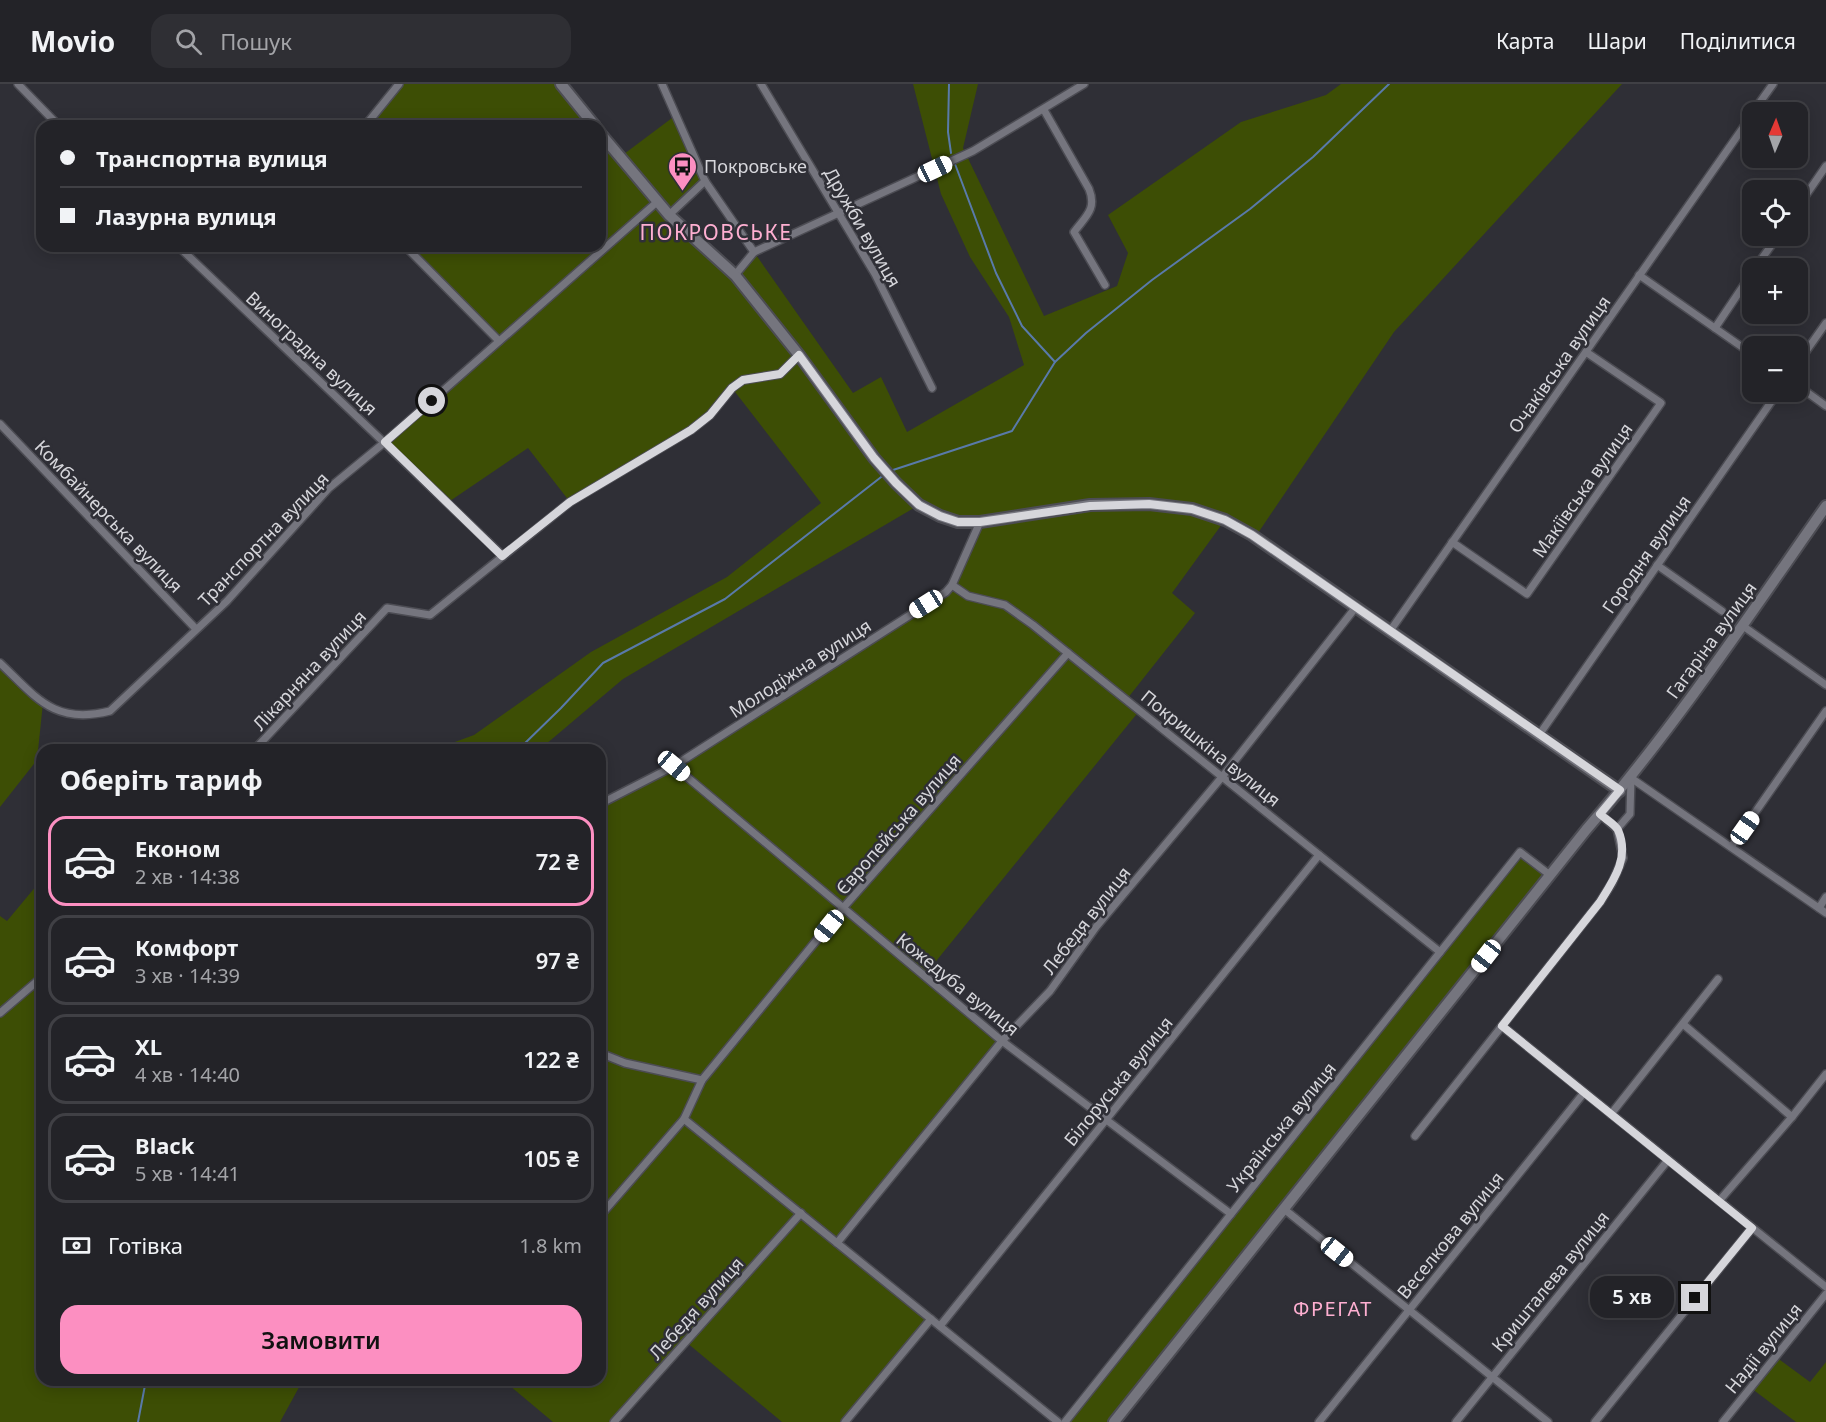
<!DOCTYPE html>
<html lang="uk">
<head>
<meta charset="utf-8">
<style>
  :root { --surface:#232328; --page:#2f2f34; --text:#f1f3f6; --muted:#a3a4a8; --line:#404045; --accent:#fc8fc1 }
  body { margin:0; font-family:"Noto Sans",sans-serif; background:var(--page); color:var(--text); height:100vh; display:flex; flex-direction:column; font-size:22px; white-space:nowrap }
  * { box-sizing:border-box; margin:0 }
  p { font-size:20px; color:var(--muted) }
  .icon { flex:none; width:33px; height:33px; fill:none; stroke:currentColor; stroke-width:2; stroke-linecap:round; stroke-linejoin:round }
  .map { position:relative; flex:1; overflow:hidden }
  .side { position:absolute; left:36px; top:660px; width:570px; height:642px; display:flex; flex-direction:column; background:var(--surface); border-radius:18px; box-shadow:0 3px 15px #0003,0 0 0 2px var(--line) }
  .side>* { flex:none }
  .top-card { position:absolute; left:36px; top:36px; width:570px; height:132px; border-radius:18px; box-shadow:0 3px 15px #0003,0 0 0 2px var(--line); display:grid; align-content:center; height:132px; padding:0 24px; background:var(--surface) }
  .needle { width:39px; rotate:2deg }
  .fabs { position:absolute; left:1742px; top:18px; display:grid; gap:12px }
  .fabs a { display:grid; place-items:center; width:66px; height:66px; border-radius:12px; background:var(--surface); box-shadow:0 3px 15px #0003,0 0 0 2px var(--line); font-size:30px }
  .end { position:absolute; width:27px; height:27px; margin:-14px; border:8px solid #d6d6db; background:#111; box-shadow:0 0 0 3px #111 }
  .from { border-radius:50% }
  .bubble { position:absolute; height:42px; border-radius:18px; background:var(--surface); box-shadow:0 3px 15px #0003,0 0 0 2px var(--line); font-size:20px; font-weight:600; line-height:42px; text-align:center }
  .car { position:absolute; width:18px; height:36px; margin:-18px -9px; border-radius:8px; box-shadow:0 0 4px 2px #0007; background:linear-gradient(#fff 24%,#345 0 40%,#fff 0 76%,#345 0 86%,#fff 0) }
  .top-card b { display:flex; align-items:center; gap:21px; height:57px; font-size:22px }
  .top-card b+b { border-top:2px solid var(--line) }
  .top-card i { width:15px; height:15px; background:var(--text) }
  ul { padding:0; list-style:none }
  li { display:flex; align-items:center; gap:18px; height:90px; margin:0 12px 9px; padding:0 12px; border:3px solid var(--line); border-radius:18px }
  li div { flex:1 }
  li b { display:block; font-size:22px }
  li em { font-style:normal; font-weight:600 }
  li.active { border-color:var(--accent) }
  li>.icon { width:54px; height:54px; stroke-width:1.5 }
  h2 { padding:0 24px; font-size:27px; line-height:72px }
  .pay { display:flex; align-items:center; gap:15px; height:66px; padding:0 24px; font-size:22px }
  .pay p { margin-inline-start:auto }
  .action { display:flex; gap:12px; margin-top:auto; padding:12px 24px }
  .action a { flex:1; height:69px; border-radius:18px; background:var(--accent); color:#111; font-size:24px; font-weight:600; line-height:69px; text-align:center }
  header { display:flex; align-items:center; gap:36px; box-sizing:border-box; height:84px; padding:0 30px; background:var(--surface); border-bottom:2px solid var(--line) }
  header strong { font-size:28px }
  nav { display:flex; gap:33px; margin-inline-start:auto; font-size:21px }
  .search { width:420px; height:54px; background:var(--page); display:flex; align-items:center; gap:15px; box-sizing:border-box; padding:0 21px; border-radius:18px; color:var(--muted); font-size:22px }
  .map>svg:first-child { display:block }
  .green { fill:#3d4e05 }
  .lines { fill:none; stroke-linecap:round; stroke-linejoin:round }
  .stream { stroke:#597aaa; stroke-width:2 }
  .street-casing { stroke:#4c4c53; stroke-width:10 }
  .secondary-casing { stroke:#4c4c53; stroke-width:14 }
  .street { stroke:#75757e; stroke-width:7 }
  .secondary { stroke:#75757e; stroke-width:10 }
  .route { stroke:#d6d6db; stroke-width:8 }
  .labels { text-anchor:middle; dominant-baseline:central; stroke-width:5; stroke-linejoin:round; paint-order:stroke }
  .poi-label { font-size:18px; fill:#d6d6db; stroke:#2f2f36; text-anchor:start }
  .street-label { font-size:18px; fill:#d6d6db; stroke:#2f2f36 }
  .neighbourhood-label { font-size:20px; letter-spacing:1.5px; fill:#feafd1; stroke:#2f2f36 }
  .quarter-label { font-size:21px; letter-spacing:1.5px; fill:#feafd1; stroke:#2f2f36 }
</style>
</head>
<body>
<header>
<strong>Movio</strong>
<div class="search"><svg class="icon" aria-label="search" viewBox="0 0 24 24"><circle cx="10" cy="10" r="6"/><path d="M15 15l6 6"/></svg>Пошук</div>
<nav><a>Карта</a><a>Шари</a><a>Поділитися</a></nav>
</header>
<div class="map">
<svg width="1826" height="1338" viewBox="0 0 1826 1338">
  <rect width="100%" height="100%" fill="#2f2f36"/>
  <g class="green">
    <polygon points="399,0 561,0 595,42 365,42"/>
    <polygon points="913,0 978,0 963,64 1044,232 1117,202 1128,169 1108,131 1241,38 1326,11 1341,0 1622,0 1394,248 1258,449 1225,436 1172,509 1195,529 1127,615 1140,626 924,892 1002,957 837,1159 931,1235 845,1338 782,1338 686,1258 614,1338 553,1338 503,1296 600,1296 600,720 674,682 946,508 980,438 958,438 919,421 623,595 539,666 433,666 474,651 591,568 727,493 821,419 732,304 710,331 570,418 528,364 447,419 385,358 499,257 405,162 600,162 600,49 620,73 676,31 705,97 670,131 735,190 754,168 853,309 881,293 907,348 1024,281 1009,233 970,173 941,110"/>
    <polygon points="0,579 43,619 37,676 0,723"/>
    <polygon points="1520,768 1546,788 1107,1338 1065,1338"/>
    <polygon points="42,795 42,1296 303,1296 280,1338 0,1338 0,832 7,837"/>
    <polygon points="1776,1273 1810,1298 1826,1278 1826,1338 1796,1338 1751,1304"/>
  </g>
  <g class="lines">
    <g class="stream">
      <polyline points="949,0 948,48 951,69"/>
      <polyline points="955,80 996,189 1022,242 1055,278"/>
      <polyline points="890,387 1012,347 1055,278 1086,249 1152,196 1250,125 1313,73 1389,0"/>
      <polyline points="512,666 520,664 561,624 603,579 725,515 885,390"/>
      <polyline points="138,1338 146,1296"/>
    </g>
    <defs>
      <g id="street">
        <polyline points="18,0 59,42"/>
        <polyline points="662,0 705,97 754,168"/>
        <polyline points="761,0 875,190 932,304"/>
        <path d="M1044,26L1089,105C1097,125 1086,132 1074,148L1105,201"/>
        <polyline points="1753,28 1773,0"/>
        <polyline points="365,42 399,0"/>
        <polyline points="1797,124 1826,82"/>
        <polyline points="669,131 705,97"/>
        <polyline points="178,162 503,472"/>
        <polyline points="405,162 499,257"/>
        <polyline points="1755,184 1778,152"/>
        <polyline points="735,191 754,168 973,67 1084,0"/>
        <polyline points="1639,191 1752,270"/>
        <polyline points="1715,244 1752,189"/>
        <polyline points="1797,280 1826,239"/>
        <polyline points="1797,301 1826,322"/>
        <polyline points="0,340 196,545"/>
        <polyline points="1452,458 1527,510 1661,319 1586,268"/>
        <polyline points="1657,481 1722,527"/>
        <polyline points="952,501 968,512 1005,521 1033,541 1440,868"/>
        <polyline points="1743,542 1826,601"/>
        <polyline points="1390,547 1752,31"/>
        <path d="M0,579C37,614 54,641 110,627L227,517L329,404L385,358L657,118"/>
        <polyline points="1539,651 1778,308"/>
        <polyline points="254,666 387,524 430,531 570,418 691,346 710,331 732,304 743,296 780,290 799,271"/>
        <polyline points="674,682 1002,957 1231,1130"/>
        <polyline points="1631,694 1826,829"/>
        <polyline points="600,720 674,682 946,508 952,501 980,438"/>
        <polyline points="1600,730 1617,745"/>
        <polyline points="1617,745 1630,730 1631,694"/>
        <polyline points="1731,763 1826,627"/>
        <polyline points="1819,824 1826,813"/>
        <polyline points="0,929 42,893"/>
        <polyline points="1683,940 1792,1033"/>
        <polyline points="1502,942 1826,1203"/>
        <polyline points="600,969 625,979 702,996"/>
        <polyline points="1611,1030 1718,895"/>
        <polyline points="684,1035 1058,1338"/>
        <polyline points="1415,1052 1600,818 1612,799 1623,774 1617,745"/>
        <polyline points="1719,1117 1792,1033 1826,990"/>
        <polyline points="1284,1125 1548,1338"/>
        <polyline points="600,1132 684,1035 702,996 843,824 1068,569"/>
        <polyline points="837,1159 1002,957 1050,907 1096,843 1222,693 1356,523"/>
        <polyline points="940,1242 1319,771"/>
        <polyline points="614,1338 801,1129"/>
        <polyline points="845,1338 931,1235"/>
        <polyline points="1065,1338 1520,768 1550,791"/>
        <polyline points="1319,1338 1583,1010"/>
        <polyline points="1456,1338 1668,1076"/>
        <polyline points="1595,1338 1752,1144"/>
        <polyline points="1723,1338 1826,1210"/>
      </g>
      <g id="secondary">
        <polyline points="561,0 595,42"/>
        <polyline points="600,49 669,131 735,191 799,271 874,374 896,399 919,421 940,432 958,438 980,438 1090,421 1149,420 1192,425 1225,436 1252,451 1620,707"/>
        <path d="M1114,1338L1586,746C1674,644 1749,532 1826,422"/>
      </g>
    </defs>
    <use href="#street" class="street-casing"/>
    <use href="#secondary" class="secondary-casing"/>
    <use href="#street" class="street"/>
    <use href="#secondary" class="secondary"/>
  </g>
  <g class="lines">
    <path class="route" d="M432,317L385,358L502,472L570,418L691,346L710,331L732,304L743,296L780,290L799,271L874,374L896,399L919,421L940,432L958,438H980L1090,422L1149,420L1192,425L1225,436L1252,451L1620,706L1600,730C1605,735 1615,740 1618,746C1630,773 1614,796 1600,818L1502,942L1752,1144L1695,1214"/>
  </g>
  <defs>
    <symbol id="bus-pin" viewBox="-11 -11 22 30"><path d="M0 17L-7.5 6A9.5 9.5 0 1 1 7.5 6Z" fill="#fc8fc1" stroke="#2f2f36"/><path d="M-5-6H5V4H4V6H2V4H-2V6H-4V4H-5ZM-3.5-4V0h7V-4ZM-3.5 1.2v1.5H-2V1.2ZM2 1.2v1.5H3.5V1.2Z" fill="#111"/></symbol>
  </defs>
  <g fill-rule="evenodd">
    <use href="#bus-pin" x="666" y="66" width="33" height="45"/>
  </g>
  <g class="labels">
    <g class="poi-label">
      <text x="704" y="82">Покровське</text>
    </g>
    <g class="street-label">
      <text transform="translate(863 143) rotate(60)">Дружби вулиця</text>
      <text transform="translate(312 269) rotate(43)">Виноградна вулиця</text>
      <text transform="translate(1559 280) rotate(-55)">Очаківська вулиця</text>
      <text transform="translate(1582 406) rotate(-55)">Макіївська вулиця</text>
      <text transform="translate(109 432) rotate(46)">Комбайнерська вулиця</text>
      <text transform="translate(263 455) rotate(-46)">Транспортна вулиця</text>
      <text transform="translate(1646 470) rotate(-55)">Городня вулиця</text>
      <text transform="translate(1711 556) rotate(-54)">Гагаріна вулиця</text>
      <text transform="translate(800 584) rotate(-33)">Молодіжна вулиця</text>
      <text transform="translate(309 586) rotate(-47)">Лікарняна вулиця</text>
      <text transform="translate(1211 664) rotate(39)">Покришкіна вулиця</text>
      <text transform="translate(898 740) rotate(-49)">Європейська вулиця</text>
      <text transform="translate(1086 836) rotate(-52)">Лебедя вулиця</text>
      <text transform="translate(958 900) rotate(39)">Кожедуба вулиця</text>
      <text transform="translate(1118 997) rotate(-51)">Білоруська вулиця</text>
      <text transform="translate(1281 1043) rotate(-51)">Українська вулиця</text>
      <text transform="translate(1450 1151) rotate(-51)">Веселкова вулиця</text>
      <text transform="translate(1550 1197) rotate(-51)">Кришталева вулиця</text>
      <text transform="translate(696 1224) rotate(-48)">Лебедя вулиця</text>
      <text transform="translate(1763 1264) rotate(-51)">Надії вулиця</text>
    </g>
    <g class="neighbourhood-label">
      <text x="1333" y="1224">ФРЕГАТ</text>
    </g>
    <g class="quarter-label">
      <text x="716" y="148">ПОКРОВСЬКЕ</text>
    </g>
  </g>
</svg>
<div class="fabs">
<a><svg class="needle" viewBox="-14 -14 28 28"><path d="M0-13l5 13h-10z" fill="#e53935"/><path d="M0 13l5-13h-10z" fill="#a3a4a8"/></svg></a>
<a><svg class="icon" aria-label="locate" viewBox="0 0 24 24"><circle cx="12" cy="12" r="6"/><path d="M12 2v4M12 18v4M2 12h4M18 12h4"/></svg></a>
<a>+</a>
<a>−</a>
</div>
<i class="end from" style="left:432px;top:317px"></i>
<i class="end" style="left:1695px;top:1214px"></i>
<div class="bubble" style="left:1590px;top:1192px;width:84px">5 хв</div>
<i class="car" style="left:935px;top:85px;rotate:65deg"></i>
<i class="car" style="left:926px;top:520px;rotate:238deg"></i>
<i class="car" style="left:674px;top:682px;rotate:130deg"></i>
<i class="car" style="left:1745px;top:744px;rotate:35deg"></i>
<i class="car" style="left:829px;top:842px;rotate:219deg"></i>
<i class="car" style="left:1486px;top:872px;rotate:218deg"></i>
<i class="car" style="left:1337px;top:1168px;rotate:129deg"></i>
<div class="top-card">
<b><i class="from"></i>Транспортна вулиця</b>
<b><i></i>Лазурна вулиця</b>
</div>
<section class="side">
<h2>Оберіть тариф</h2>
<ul>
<li class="active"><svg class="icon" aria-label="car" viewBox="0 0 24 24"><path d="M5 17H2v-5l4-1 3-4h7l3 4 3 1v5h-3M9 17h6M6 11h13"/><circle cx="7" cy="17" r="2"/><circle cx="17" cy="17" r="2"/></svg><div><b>Економ</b><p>2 хв · 14:38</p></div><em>72 ₴</em></li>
<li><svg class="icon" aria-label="car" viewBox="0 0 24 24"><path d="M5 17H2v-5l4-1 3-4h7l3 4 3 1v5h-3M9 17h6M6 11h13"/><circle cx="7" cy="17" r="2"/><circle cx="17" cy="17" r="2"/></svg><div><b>Комфорт</b><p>3 хв · 14:39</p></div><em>97 ₴</em></li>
<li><svg class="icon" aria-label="car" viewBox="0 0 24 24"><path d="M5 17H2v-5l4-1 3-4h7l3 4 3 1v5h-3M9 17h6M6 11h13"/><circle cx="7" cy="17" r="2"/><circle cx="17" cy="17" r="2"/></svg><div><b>XL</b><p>4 хв · 14:40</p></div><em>122 ₴</em></li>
<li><svg class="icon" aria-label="car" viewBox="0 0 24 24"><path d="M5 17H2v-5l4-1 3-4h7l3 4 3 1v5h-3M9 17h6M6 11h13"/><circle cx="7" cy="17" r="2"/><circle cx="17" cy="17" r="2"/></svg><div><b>Black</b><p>5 хв · 14:41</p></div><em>105 ₴</em></li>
</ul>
<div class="pay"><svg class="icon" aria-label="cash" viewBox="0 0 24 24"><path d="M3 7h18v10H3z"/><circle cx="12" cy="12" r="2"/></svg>Готівка<p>1.8 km</p></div>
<div class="action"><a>Замовити</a></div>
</section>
</div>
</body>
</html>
